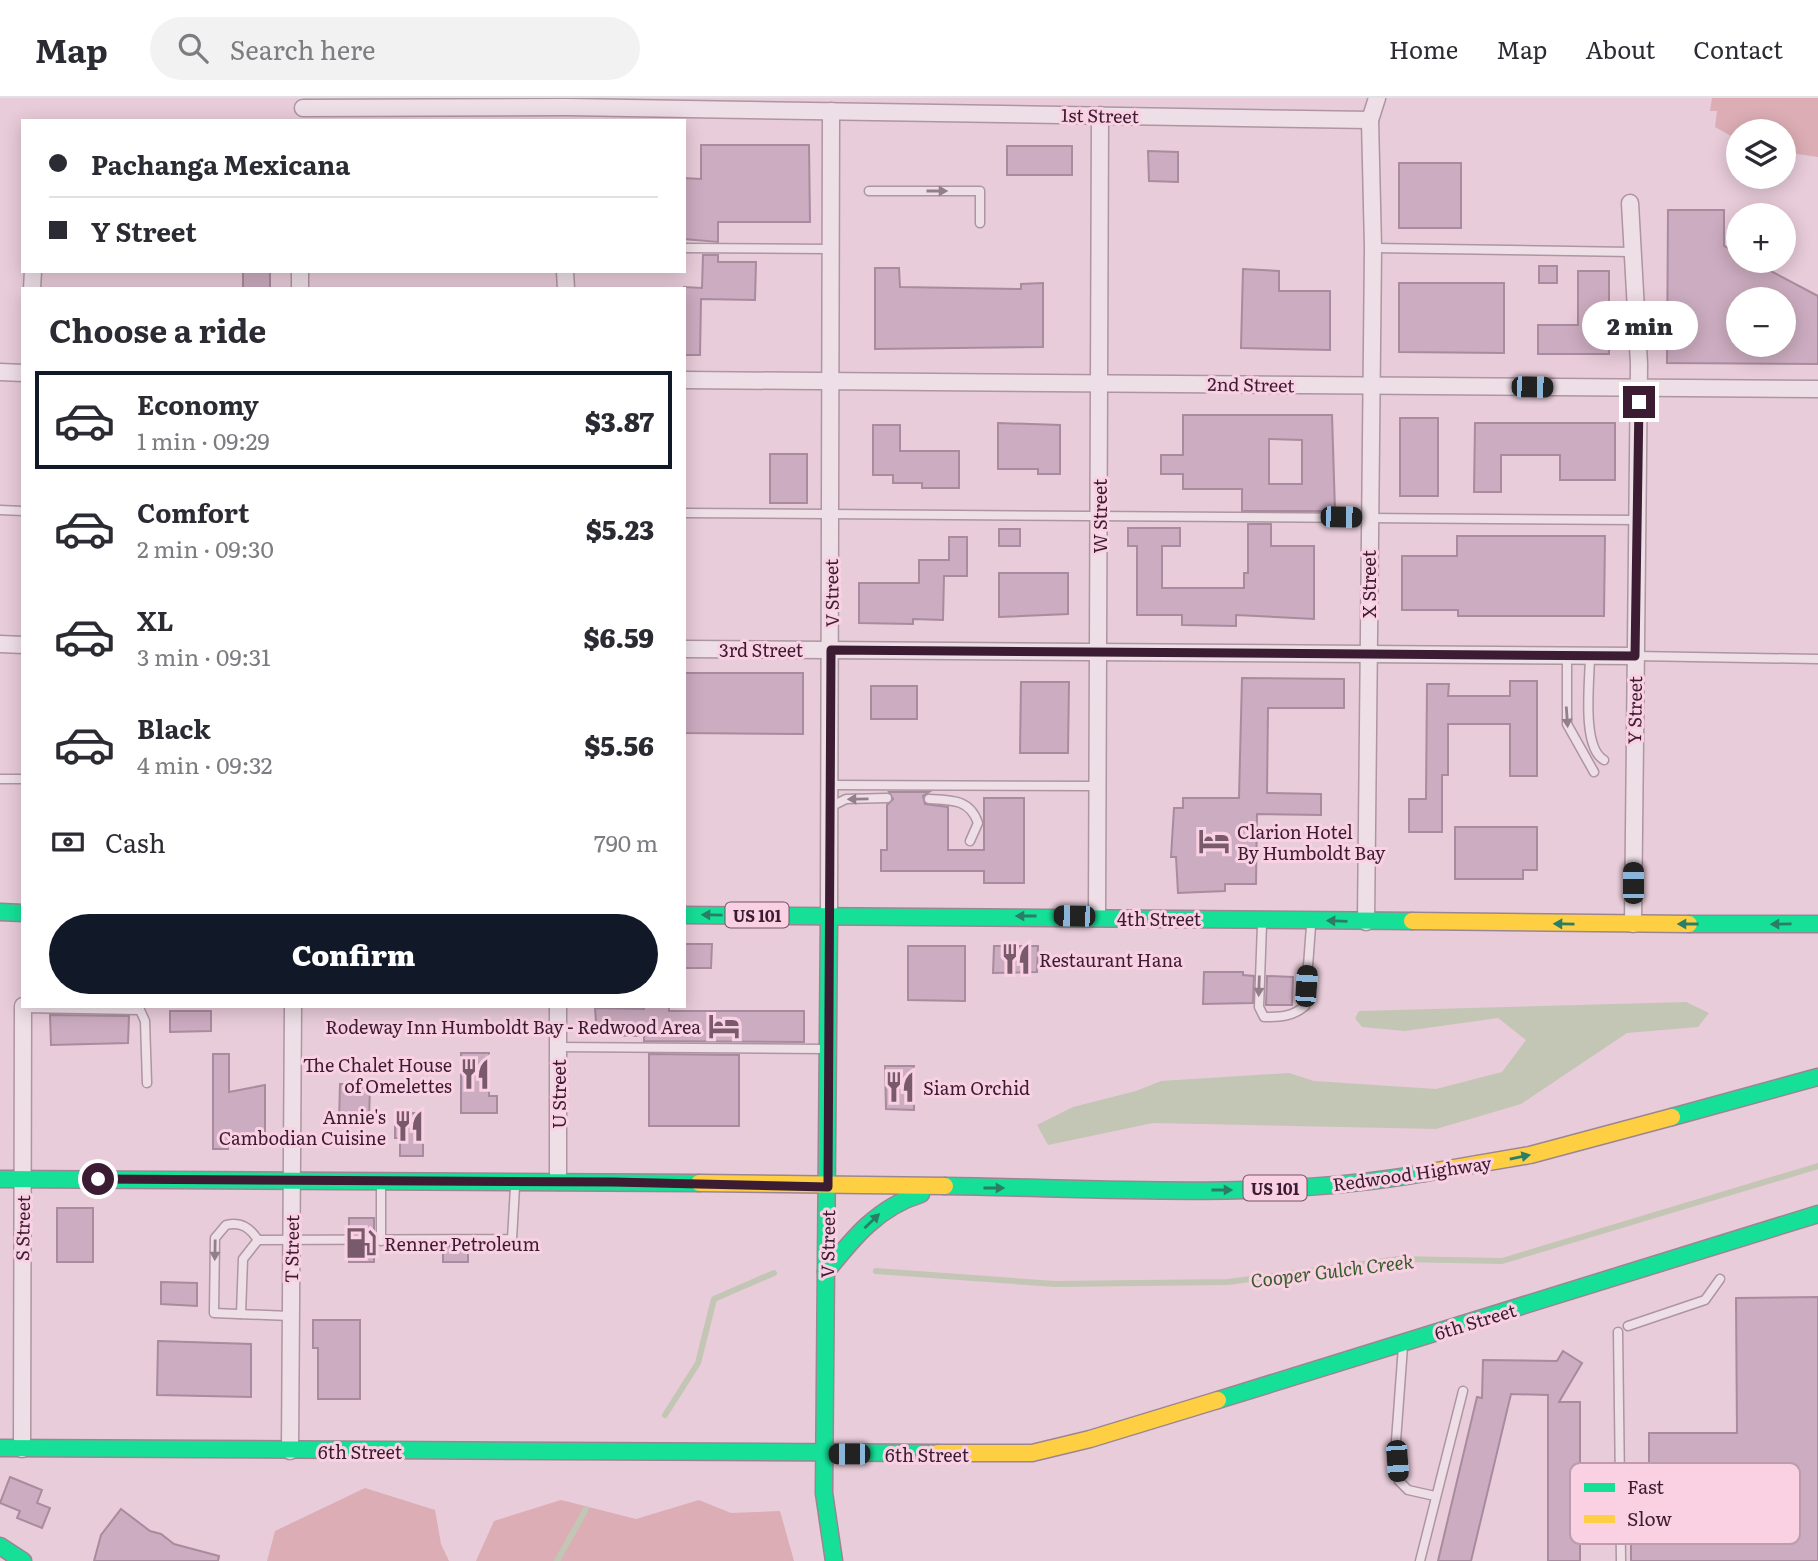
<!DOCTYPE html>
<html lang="en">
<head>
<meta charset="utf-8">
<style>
  :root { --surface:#fff; --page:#f2f2f3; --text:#2b2b33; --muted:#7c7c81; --line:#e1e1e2; --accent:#111827 }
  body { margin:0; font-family:Literata,serif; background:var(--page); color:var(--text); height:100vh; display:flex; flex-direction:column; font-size:26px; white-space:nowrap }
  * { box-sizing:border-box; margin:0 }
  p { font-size:23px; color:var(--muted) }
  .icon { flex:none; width:38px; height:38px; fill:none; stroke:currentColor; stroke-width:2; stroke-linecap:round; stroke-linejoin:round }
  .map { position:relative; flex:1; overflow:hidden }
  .details { position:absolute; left:21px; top:189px; width:665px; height:721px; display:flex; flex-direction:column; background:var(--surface); border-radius:0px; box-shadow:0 4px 18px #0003 }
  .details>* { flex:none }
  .banner { position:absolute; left:21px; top:21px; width:665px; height:154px; border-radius:0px; box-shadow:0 4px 18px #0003; display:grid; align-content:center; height:154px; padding:0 28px; background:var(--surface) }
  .fabs { position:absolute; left:1726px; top:21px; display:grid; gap:14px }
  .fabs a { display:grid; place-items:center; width:70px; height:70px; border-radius:50%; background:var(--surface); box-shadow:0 4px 18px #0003; font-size:35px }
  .end { position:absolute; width:32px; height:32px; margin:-16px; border:9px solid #3c1c32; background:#fff; box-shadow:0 0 0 4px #fff }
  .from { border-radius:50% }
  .bubble { position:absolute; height:49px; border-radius:24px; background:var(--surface); box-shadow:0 4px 18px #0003; font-size:23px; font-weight:800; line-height:49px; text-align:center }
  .car { position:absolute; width:21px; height:42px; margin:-21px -10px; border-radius:9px; box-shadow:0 0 5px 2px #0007; background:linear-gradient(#222 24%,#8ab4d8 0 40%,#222 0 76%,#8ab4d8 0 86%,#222 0) }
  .banner b { display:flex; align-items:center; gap:24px; height:66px; font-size:26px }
  .banner b+b { border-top:2px solid var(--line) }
  .banner i { width:18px; height:18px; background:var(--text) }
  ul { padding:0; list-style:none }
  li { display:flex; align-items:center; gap:21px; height:98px; margin:0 14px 10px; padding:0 14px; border:4px solid transparent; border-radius:0px }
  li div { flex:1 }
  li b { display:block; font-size:26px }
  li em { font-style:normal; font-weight:800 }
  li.current { border-color:var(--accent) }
  li>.icon { width:63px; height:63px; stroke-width:1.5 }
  h2 { padding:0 28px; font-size:32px; line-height:84px }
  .pay { display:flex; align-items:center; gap:18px; height:77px; padding:0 28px; font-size:26px }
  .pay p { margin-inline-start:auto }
  .action { display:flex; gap:14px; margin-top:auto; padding:14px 28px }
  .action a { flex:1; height:80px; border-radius:42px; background:var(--accent); color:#fff; font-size:28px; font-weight:800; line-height:80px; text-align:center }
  header { display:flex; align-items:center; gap:42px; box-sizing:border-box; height:98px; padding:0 35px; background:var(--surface); border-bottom:2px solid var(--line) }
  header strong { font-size:33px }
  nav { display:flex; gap:38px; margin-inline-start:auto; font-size:24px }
  .search { width:490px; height:63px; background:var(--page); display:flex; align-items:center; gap:18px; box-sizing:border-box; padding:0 24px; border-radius:38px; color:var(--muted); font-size:26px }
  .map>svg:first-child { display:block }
  .green { fill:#dcadb4 }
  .water { fill:#c3c6b4 }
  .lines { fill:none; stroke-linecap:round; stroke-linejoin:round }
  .stream { stroke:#c3c6b4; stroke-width:6 }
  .building { fill:#ccacc0; stroke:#a88b9e; stroke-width:2; fill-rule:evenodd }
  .lane-casing { stroke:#ad95a1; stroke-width:11 }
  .street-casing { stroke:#ad95a1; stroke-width:19 }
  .fast-casing { stroke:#9c8592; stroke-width:19 }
  .slow-casing { stroke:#9c8592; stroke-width:19 }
  .lane { stroke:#eedfe6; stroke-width:8 }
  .street { stroke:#eedfe6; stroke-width:16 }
  .fast { stroke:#16e098; stroke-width:16 }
  .slow { stroke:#ffcf43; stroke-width:16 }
  .oneway { fill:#957e8c }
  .oneway2 { fill:#297e65 }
  .route { stroke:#3c1c32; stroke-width:9 }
  .labels { text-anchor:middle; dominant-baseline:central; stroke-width:6; stroke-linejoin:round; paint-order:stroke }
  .shield { fill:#f9d1e3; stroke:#755267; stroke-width:2 }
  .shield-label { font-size:16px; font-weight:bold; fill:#3c1c32 }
  .street-label { font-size:18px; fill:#3c1c32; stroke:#f9d1e3 }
  .poi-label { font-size:18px; fill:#3c1c32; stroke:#f9d1e3; text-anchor:start }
  .water-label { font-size:19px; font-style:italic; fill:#355e2a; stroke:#f9d1e3 }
  .key { fill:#f9d1e3; stroke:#c09bae; stroke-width:2 }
  .key-label { font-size:19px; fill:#3c1c32 }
</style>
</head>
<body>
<header>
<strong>Map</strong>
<div class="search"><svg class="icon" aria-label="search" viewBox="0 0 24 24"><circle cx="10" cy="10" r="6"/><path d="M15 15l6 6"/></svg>Search here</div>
<nav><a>Home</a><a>Map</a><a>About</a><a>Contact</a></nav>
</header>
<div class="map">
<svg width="1818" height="1463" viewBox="0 0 1818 1463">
  <rect width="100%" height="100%" fill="#e8ccd9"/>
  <g class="green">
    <polygon points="1712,0 1818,0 1818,59 1783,54 1783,33 1738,33 1738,42 1715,29 1717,13 1710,13"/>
    <polygon points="365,1390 435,1412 441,1446 449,1463 267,1463 275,1433"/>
    <polygon points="561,1402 636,1421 699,1402 731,1415 780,1413 794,1463 476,1463 494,1423"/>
  </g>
  <polygon class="water" points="1686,904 1709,915 1698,929 1627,935 1521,1006 1436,1031 1153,1025 1048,1047 1037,1027 1073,1009 1136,993 1161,983 1289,975 1314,983 1436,991 1502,974 1526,942 1498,920 1405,933 1362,929 1355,920 1359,913"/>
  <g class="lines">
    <g class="stream">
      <polyline points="876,1173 1055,1186 1228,1184 1399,1161 1502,1163 1818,1068"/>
      <polyline points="665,1317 698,1265 714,1201 774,1175"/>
      <polyline points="557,1463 586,1411"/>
    </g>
  </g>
  <g class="building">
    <polygon points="701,47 809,47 810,124 718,124 718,144 684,141 684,80 701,81"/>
    <rect x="1007" y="48" width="65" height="29"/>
    <polygon points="1148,53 1178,54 1178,84 1149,83"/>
    <rect x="1399" y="65" width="62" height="65"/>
    <path d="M1668,112H1724V148L1738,155V163H1752L1818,198V266L1667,265ZM1738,201H1783V247H1738Z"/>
    <polygon points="703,157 718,157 718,164 756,164 755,202 701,201 700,257 684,257 684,189 702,190"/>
    <rect x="1539" y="168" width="18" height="17"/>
    <polygon points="875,170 899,170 900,189 1021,191 1021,186 1043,185 1043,249 875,251"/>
    <polygon points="1243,171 1279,173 1279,193 1330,193 1330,252 1241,250"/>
    <rect x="243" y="173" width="27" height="18"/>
    <polygon points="1578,173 1609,173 1609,256 1538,256 1538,227 1578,227"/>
    <polygon points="1399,185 1504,185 1504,255 1399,254"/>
    <path d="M1183,317H1332L1335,413H1242V391H1183V376H1161V357H1183ZM1269,341L1302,342V386H1269Z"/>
    <rect x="1400" y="320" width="38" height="78"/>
    <polygon points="998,325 1060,327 1060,376 1038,376 1038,371 998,371"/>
    <polygon points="1475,325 1615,325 1615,382 1560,382 1560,357 1501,357 1501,394 1474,394"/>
    <polygon points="873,327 900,327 900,353 959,353 959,390 922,390 922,385 893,385 893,377 873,377"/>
    <rect x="770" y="356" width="37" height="49"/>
    <polygon points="1248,426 1271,426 1271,448 1314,448 1314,521 1236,517 1236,528 1182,527 1182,517 1137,517 1137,448 1128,448 1128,430 1180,430 1180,448 1162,448 1162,490 1244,490 1244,475 1248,475"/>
    <rect x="999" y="431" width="21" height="17"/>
    <polygon points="1457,438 1605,438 1604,518 1458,518 1458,512 1402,512 1402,458 1457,458"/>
    <polygon points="949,439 967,439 967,478 944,478 943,522 913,521 913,526 859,525 859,485 919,485 919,462 949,462"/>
    <polygon points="999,475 1068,475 1068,516 999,519"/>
    <polygon points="684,575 803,575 803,636 684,635"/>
    <polygon points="1242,580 1344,581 1344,610 1268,610 1267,695 1321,696 1321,717 1257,716 1256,786 1225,786 1225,793 1178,795 1176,759 1171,759 1174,710 1183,710 1183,700 1239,700"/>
    <polygon points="1510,583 1537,583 1537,678 1510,678 1510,626 1448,626 1448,677 1442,677 1442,734 1409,734 1409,701 1426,701 1427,586 1449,586 1448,598 1510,598"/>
    <polygon points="1021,584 1069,584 1068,655 1020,655"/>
    <rect x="871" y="588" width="46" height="33"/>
    <polygon points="889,694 929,694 923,698 925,706 948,709 948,752 984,752 984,700 1024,700 1024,785 984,785 984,773 881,773 881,752 887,752 887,707 893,701"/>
    <polygon points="1455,729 1537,729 1537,772 1523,772 1523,781 1455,781"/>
    <polygon points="684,846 712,846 711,870 684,870"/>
    <polygon points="908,848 965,848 965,903 908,902"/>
    <polygon points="994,848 1038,848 1037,874 993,875"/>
    <polygon points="1204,874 1243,874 1243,877 1254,878 1253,905 1203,906"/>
    <polygon points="1267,878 1293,879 1292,907 1266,907"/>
    <polygon points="644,908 669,908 669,913 804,913 804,944 644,943 644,938 597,937 595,910 644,911"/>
    <polygon points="170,913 211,913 211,933 170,934"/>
    <polygon points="50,917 129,918 128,945 51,947"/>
    <polygon points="461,955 489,955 489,998 497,998 497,1015 461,1015"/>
    <polygon points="213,956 229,956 229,994 265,987 265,1035 228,1038 228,1051 213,1051"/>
    <polygon points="649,956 739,957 739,1028 649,1028"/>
    <polygon points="885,968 914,968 914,1012 886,1011"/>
    <polygon points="340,986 370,986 369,1024 339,1024"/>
    <polygon points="395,1015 423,1015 423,1058 400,1058 400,1040 395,1040"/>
    <rect x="57" y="1110" width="36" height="54"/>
    <rect x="349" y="1120" width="25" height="15"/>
    <rect x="349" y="1148" width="25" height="16"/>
    <rect x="443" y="1148" width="25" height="16"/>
    <polygon points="161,1184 197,1185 197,1208 161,1206"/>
    <polygon points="1818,1199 1818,1463 1631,1463 1631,1442 1649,1442 1649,1335 1737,1335 1736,1200"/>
    <polygon points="313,1222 360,1222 360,1301 318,1301 318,1250 313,1250"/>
    <polygon points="158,1243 251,1246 251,1299 157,1297"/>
    <polygon points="1563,1253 1582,1265 1559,1304 1580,1304 1580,1463 1548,1463 1548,1297 1511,1296 1471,1463 1438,1463 1477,1299 1482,1300 1483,1262 1557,1263"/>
    <polygon points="10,1379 42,1392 37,1405 50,1410 42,1430 17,1420 20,1413 0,1405"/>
    <polygon points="121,1411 150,1433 161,1436 174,1446 219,1458 218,1463 94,1463 101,1437"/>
  </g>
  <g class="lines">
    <defs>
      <g id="lane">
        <polyline points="869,93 980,93 980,125"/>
        <polyline points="684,150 830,151"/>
        <polyline points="1373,150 1632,154"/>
        <polyline points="0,412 23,413"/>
        <polyline points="684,415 1637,422"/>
        <polyline points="1567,557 1567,626 1594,674"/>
        <path d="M1590,557C1590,582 1581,649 1604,662"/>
        <polyline points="1635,558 1818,561"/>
        <polyline points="0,681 23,681"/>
        <polyline points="830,687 1100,688"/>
        <path d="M929,701C951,702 970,701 978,725L970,743"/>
        <polyline points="830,709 846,701 887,700"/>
        <path d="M1262,826L1259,909L1264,919C1280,919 1292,919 1305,908L1311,828"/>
        <polyline points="23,910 140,912 145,923 147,985"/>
        <polyline points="558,949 825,951"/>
        <path d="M258,1142C250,1130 241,1123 226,1127L215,1140L214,1215L290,1218"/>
        <polyline points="381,1143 381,1090"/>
        <polyline points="241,1216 243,1161 258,1142 512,1141 515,1089"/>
        <polyline points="1628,1228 1705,1202 1720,1181"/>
        <polyline points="1618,1234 1621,1463"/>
        <polyline points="1403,1248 1396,1343 1399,1383 1408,1392 1435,1398"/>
        <polyline points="1420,1463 1463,1293"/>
      </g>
      <g id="street">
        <polyline points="303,10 567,9 1370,22 1377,0"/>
        <polyline points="1630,105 1639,266 1633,826"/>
        <polyline points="565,173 566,191"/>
        <polyline points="32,191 33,173"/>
        <polyline points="300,191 300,173"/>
        <polyline points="0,274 23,275"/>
        <polyline points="684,282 1818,291"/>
        <polyline points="0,546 23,547"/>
        <polyline points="684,551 1635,558"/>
        <polyline points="829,818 831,13"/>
        <polyline points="1097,819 1100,17"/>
        <polyline points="1366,824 1373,150 1370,22"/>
        <polyline points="558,1084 558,908"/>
        <polyline points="22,1351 23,908"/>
        <polyline points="290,1353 293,908"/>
      </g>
      <g id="fast">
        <polyline points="0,814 23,815"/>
        <polyline points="684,817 1412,823"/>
        <polyline points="829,818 824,1395 834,1463"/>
        <polyline points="1689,826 1818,826"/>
        <polyline points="1672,1019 1818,979"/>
        <polyline points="0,1081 699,1085"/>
        <path d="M945,1088C1104,1090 1267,1103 1425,1075"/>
        <path d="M826,1174C853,1140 878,1109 921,1096"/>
        <polyline points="1218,1302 1818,1116"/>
        <polyline points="0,1350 938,1355"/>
        <polyline points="0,1448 23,1463"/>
      </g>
      <g id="slow">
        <polyline points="1412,823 1689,826"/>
        <polyline points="1425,1075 1530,1057 1672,1019"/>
        <polyline points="699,1085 945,1088"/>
        <polyline points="938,1355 1032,1355 1090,1341 1218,1302"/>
      </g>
    </defs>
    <use href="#lane" class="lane-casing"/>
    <use href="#street" class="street-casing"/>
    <use href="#fast" class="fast-casing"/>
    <use href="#slow" class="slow-casing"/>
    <use href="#lane" class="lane"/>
    <use href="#street" class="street"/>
    <use href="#fast" class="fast"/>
    <use href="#slow" class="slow"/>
  </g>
  <defs><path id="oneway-solid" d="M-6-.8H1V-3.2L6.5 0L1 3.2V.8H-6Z" transform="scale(1.75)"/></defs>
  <g class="oneway">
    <use href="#oneway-solid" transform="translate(937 93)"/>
    <use href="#oneway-solid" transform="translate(1567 619) rotate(86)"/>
    <use href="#oneway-solid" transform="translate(858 701) rotate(179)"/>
    <use href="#oneway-solid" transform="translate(1259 888) rotate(92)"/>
    <use href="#oneway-solid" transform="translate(215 1152) rotate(91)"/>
  </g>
  <g class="oneway2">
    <use href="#oneway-solid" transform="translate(712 817) rotate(-179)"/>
    <use href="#oneway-solid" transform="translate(1026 818) rotate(180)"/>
    <use href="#oneway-solid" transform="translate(1337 823) rotate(-178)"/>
    <use href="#oneway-solid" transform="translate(1564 826) rotate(-179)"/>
    <use href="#oneway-solid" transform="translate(1688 826) rotate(-180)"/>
    <use href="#oneway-solid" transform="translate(1781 826) rotate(179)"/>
    <use href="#oneway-solid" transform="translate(1520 1059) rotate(-12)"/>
    <use href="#oneway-solid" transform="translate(994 1090)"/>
    <use href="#oneway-solid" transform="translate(1222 1092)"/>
    <use href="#oneway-solid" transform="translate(872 1123) rotate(-44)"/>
  </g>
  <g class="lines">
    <polyline class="route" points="98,1081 613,1084 828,1089 831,552 1635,558 1639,304"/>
  </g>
  <defs>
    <symbol id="hotel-bare" viewBox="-9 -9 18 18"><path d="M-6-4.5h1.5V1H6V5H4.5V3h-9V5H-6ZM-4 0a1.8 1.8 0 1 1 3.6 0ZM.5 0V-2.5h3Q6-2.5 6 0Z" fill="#785a6c" stroke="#f9d1e3" stroke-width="2.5" paint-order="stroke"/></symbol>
    <symbol id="restaurant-bare" viewBox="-9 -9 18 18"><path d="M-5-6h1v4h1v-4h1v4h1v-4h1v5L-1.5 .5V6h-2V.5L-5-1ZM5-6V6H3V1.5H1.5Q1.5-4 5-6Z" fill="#785a6c" stroke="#f9d1e3" stroke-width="2.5" paint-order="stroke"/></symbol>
    <symbol id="fuel-bare" viewBox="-9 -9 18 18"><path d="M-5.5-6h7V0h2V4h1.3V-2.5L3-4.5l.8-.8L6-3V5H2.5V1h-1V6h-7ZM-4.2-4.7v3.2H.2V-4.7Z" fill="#785a6c" stroke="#f9d1e3" stroke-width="2.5" paint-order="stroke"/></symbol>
  </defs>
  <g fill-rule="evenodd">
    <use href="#hotel-bare" x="1192" y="721" width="44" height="44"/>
    <use href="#restaurant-bare" x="994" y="839" width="44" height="44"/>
    <use href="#hotel-bare" x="702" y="906" width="44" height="44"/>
    <use href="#restaurant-bare" x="453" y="954" width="44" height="44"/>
    <use href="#restaurant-bare" x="878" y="967" width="44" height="44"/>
    <use href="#restaurant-bare" x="387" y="1006" width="44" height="44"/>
    <use href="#fuel-bare" x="339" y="1123" width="44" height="44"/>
  </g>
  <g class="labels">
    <g class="shield">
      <rect x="725.5" y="804.5" width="63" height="25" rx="5"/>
      <rect x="1243.5" y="1077.5" width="63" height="25" rx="5"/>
    </g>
    <g class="shield-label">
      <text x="757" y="817">US 101</text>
      <text x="1275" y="1090">US 101</text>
    </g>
    <g class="street-label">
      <text transform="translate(1100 17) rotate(1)">1st Street</text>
      <text transform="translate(1251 286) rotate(1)">2nd Street</text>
      <text transform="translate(1099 418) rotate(-90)">W Street</text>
      <text transform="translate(1368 486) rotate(-90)">X Street</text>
      <text transform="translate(831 495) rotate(-91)">V Street</text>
      <text x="761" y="551">3rd Street</text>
      <text transform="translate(1634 612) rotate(-89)">Y Street</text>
      <text x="1159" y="820">4th Street</text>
      <text transform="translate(558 996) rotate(-90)">U Street</text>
      <text transform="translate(1412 1075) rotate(-8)">Redwood Highway</text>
      <text transform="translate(22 1130) rotate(-89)">S Street</text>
      <text transform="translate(827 1146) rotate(-89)">V Street</text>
      <text transform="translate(291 1151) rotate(-89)">T Street</text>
      <text transform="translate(1475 1223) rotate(-17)">6th Street</text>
      <text x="360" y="1353">6th Street</text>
      <text x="927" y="1356">6th Street</text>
    </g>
    <g class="poi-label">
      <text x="1237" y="733">Clarion Hotel<tspan x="1237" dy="21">By Humboldt Bay</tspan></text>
      <text x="1039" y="861">Restaurant Hana</text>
      <text x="701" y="928" text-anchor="end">Rodeway Inn Humboldt Bay - Redwood Area</text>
      <text x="452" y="966" text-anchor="end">The Chalet House<tspan x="452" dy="21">of Omelettes</tspan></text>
      <text x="923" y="989">Siam Orchid</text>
      <text x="386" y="1018" text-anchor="end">Annie's<tspan x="386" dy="21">Cambodian Cuisine</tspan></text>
      <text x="384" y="1145">Renner Petroleum</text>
    </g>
    <g class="water-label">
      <text transform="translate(1332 1172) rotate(-7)">Cooper Gulch Creek</text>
    </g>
  </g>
  <rect x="1570" y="1365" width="230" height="81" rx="10" class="key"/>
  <rect x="1584" y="1385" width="31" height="9" fill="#16e098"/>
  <rect x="1584" y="1417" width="31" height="8" fill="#ffcf43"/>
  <g class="key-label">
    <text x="1627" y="1396">Fast</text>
    <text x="1627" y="1428">Slow</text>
  </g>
</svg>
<div class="fabs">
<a><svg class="icon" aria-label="layers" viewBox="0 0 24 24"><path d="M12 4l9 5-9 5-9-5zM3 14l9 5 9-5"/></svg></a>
<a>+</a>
<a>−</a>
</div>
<i class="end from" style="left:98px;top:1081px"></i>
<i class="end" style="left:1639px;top:304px"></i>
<div class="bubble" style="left:1582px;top:203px;width:116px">2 min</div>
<i class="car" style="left:1532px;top:289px;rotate:91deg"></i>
<i class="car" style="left:1341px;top:419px;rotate:91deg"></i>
<i class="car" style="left:1633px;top:785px;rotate:0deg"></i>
<i class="car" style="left:1074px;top:818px;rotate:271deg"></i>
<i class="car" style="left:1306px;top:888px;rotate:4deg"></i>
<i class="car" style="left:849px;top:1356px;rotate:270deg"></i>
<i class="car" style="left:1397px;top:1363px;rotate:176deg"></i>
<div class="banner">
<b><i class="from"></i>Pachanga Mexicana</b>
<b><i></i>Y Street</b>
</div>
<section class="details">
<h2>Choose a ride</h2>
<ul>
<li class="current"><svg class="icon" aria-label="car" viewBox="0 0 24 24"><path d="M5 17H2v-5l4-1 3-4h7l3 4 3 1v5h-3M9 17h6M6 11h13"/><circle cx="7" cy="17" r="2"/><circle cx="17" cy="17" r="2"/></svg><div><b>Economy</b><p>1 min · 09:29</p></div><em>$3.87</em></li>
<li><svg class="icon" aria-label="car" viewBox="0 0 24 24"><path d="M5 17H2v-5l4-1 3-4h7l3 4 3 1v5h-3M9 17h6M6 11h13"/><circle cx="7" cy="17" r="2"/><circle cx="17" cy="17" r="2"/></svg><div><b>Comfort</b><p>2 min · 09:30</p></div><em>$5.23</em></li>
<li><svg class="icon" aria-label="car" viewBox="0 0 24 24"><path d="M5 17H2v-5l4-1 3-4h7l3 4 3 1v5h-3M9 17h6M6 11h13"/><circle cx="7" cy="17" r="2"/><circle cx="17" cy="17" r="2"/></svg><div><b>XL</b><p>3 min · 09:31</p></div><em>$6.59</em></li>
<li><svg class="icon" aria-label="car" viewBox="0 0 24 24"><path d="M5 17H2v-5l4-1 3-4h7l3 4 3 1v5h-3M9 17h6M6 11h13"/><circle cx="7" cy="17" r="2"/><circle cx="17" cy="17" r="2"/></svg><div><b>Black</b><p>4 min · 09:32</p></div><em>$5.56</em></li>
</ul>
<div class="pay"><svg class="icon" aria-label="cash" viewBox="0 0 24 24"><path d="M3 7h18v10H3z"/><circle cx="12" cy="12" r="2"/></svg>Cash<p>790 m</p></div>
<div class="action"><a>Confirm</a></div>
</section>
</div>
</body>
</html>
